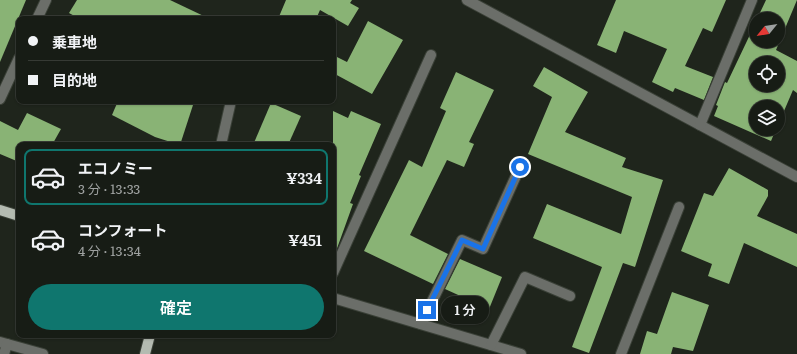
<!DOCTYPE html>
<html lang="ja">
<head>
<meta charset="utf-8">
<style>
  :root { --surface:#171c15; --page:#242922; --text:#f1f3f6; --muted:#9ea1a0; --line:#363a34; --accent:#0f766e }
  body { margin:0; font-family:Literata,"Noto Sans JP",serif; background:var(--page); color:var(--text); height:100vh; display:flex; flex-direction:column; font-size:15px; white-space:nowrap }
  * { box-sizing:border-box; margin:0 }
  p { font-size:13px; color:var(--muted) }
  .icon { flex:none; width:22px; height:22px; fill:none; stroke:currentColor; stroke-width:2; stroke-linecap:round; stroke-linejoin:round }
  .map { position:relative; flex:1; overflow:hidden }
  .details { position:absolute; left:16px; top:142px; width:320px; height:196px; display:flex; flex-direction:column; background:var(--surface); border-radius:8px; box-shadow:0 1px 3px #0004,0 0 0 1px var(--line) }
  .details>* { flex:none }
  .top-card { position:absolute; left:16px; top:16px; width:320px; height:88px; border-radius:8px; box-shadow:0 1px 3px #0004,0 0 0 1px var(--line); display:grid; align-content:center; height:88px; padding:0 12px; background:var(--surface) }
  .needle { width:26px; rotate:240deg }
  .fabs { position:absolute; left:749px; top:12px; display:grid; gap:8px }
  .fabs a { display:grid; place-items:center; width:36px; height:36px; border-radius:50%; background:var(--surface); box-shadow:0 1px 3px #0004,0 0 0 1px var(--line); font-size:20px }
  .end { position:absolute; width:18px; height:18px; margin:-9px; border:5px solid #1a73e8; background:#fff; box-shadow:0 0 0 2px #fff }
  .from { border-radius:50% }
  .bubble { position:absolute; height:28px; border-radius:14px; background:var(--surface); box-shadow:0 1px 3px #0004,0 0 0 1px var(--line); font-size:13px; font-weight:600; line-height:28px; text-align:center }
  .top-card b { display:flex; align-items:center; gap:14px; height:38px; font-size:15px }
  .top-card b+b { border-top:1px solid var(--line) }
  .top-card i { width:10px; height:10px; background:var(--text) }
  ul { padding:7px 0 0; list-style:none }
  li { display:flex; align-items:center; gap:12px; height:56px; margin:0 8px 6px; padding:0 4px; border:2px solid transparent; border-radius:8px }
  li div { flex:1 }
  li b { display:block; font-size:15px }
  li em { font-style:normal; font-weight:600 }
  li.active { border-color:var(--accent) }
  li>.icon { width:36px; height:36px; stroke-width:1.5 }
  .action { display:flex; gap:8px; margin-top:auto; padding:8px 12px }
  .action a { flex:1; height:46px; border-radius:24px; background:var(--accent); color:#fff; font-size:16px; font-weight:600; line-height:46px; text-align:center }
  .map>svg:first-child { display:block }
  .building { fill:#89b375; fill-rule:evenodd }
  .lines { fill:none; stroke-linecap:round; stroke-linejoin:round }
  .minor-casing { stroke:#3a4037; stroke-width:12 }
  .major-casing { stroke:#3a4037; stroke-width:12 }
  .minor { stroke:#6b6e69; stroke-width:10 }
  .major { stroke:#b4bbb1; stroke-width:10 }
  .route { stroke:#1a73e8; stroke-width:5 }
</style>
</head>
<body>
<div class="map">
<svg width="797" height="354" viewBox="0 0 797 354">
  <rect width="100%" height="100%" fill="#1f251c"/>
  <g class="building">
    <polygon points="0,0 26,0 0,62"/>
    <polygon points="77,0 170,0 210,19 80,19 69,13"/>
    <polygon points="286,0 352,0 350,3 359,8 348,26 320,10 316,19 278,19"/>
    <polygon points="616,0 726,0 712,32 703,28 685,66 713,77 704,100 675,88 673,92 652,82 667,49 624,31 616,53 597,45"/>
    <path d="M766,0H797L776,50L797,61V93L793,90L778,125V107H756V129H776L771,141L714,116L718,106L716,105L725,82L727,83L756,22V41H778V19H757ZM756,63H778V85H756Z"/>
    <polygon points="368,21 403,40 372,94 333,73 333,55 347,62"/>
    <polygon points="544,67 588,92 565,132 626,158 622,167 663,180 635,267 623,263 589,353 572,347 602,267 533,238 547,204 621,234 632,197 528,154 552,97 533,86"/>
    <polygon points="456,72 494,90 469,142 474,144 464,167 447,160 410,235 448,254 433,284 364,251 409,160 422,167 446,111 440,108"/>
    <polygon points="118,101 182,101 193,105 180,145 155,137 112,115"/>
    <polygon points="271,103 301,116 288,145 253,145"/>
    <polygon points="333,111 348,118 351,111 381,124 359,175 361,176 350,203 353,204 335,254 333,253 333,197 335,198 337,192 333,191"/>
    <polygon points="27,113 61,129 52,145 19,145 19,162 0,154 0,121 18,130"/>
    <polygon points="729,168 768,190 768,196 757,216 797,234 797,267 744,243 729,284 708,276 712,264 681,251 704,193 713,196"/>
    <polygon points="460,259 502,277 489,309 445,289"/>
    <polygon points="672,292 709,305 693,351 673,347 671,354 640,354 647,331 657,334"/>
  </g>
  <g class="lines">
    <defs>
      <g id="minor">
        <polyline points="467,0 797,177"/>
        <polyline points="37,19 46,0"/>
        <polyline points="0,99 19,58"/>
        <polyline points="700,125 752,0"/>
        <polyline points="221,145 231,101"/>
        <polyline points="333,273 431,55"/>
        <polyline points="333,298 521,354"/>
        <polyline points="421,324 462,240 483,249 520,167"/>
        <polyline points="0,342 43,354"/>
        <polyline points="491,345 525,277 570,296"/>
        <polyline points="4,354 7,344"/>
        <polyline points="621,354 679,207"/>
      </g>
      <g id="major">
        <polyline points="0,210 19,216"/>
        <polyline points="145,354 150,335"/>
      </g>
    </defs>
    <use href="#minor" class="minor-casing"/>
    <use href="#major" class="major-casing"/>
    <use href="#minor" class="minor"/>
    <use href="#major" class="major"/>
  </g>
  <g class="lines">
    <polyline class="route" points="427,310 462,240 483,249 520,167"/>
  </g>
</svg>
<div class="fabs">
<a><svg class="needle" viewBox="-14 -14 28 28"><path d="M0-13l5 13h-10z" fill="#e53935"/><path d="M0 13l5-13h-10z" fill="#9ea1a0"/></svg></a>
<a><svg class="icon" aria-label="locate" viewBox="0 0 24 24"><circle cx="12" cy="12" r="6"/><path d="M12 2v4M12 18v4M2 12h4M18 12h4"/></svg></a>
<a><svg class="icon" aria-label="layers" viewBox="0 0 24 24"><path d="M12 4l9 5-9 5-9-5zM3 14l9 5 9-5"/></svg></a>
</div>
<i class="end from" style="left:520px;top:167px"></i>
<i class="end" style="left:427px;top:310px"></i>
<div class="bubble" style="left:441px;top:296px;width:48px">1 分</div>
<div class="top-card">
<b><i class="from"></i>乗車地</b>
<b><i></i>目的地</b>
</div>
<section class="details">
<ul>
<li class="active"><svg class="icon" aria-label="car" viewBox="0 0 24 24"><path d="M5 17H2v-5l4-1 3-4h7l3 4 3 1v5h-3M9 17h6M6 11h13"/><circle cx="7" cy="17" r="2"/><circle cx="17" cy="17" r="2"/></svg><div><b>エコノミー</b><p>3 分 · 13:33</p></div><em>¥334</em></li>
<li><svg class="icon" aria-label="car" viewBox="0 0 24 24"><path d="M5 17H2v-5l4-1 3-4h7l3 4 3 1v5h-3M9 17h6M6 11h13"/><circle cx="7" cy="17" r="2"/><circle cx="17" cy="17" r="2"/></svg><div><b>コンフォート</b><p>4 分 · 13:34</p></div><em>¥451</em></li>
</ul>
<div class="action"><a>確定</a></div>
</section>
</div>
</body>
</html>
